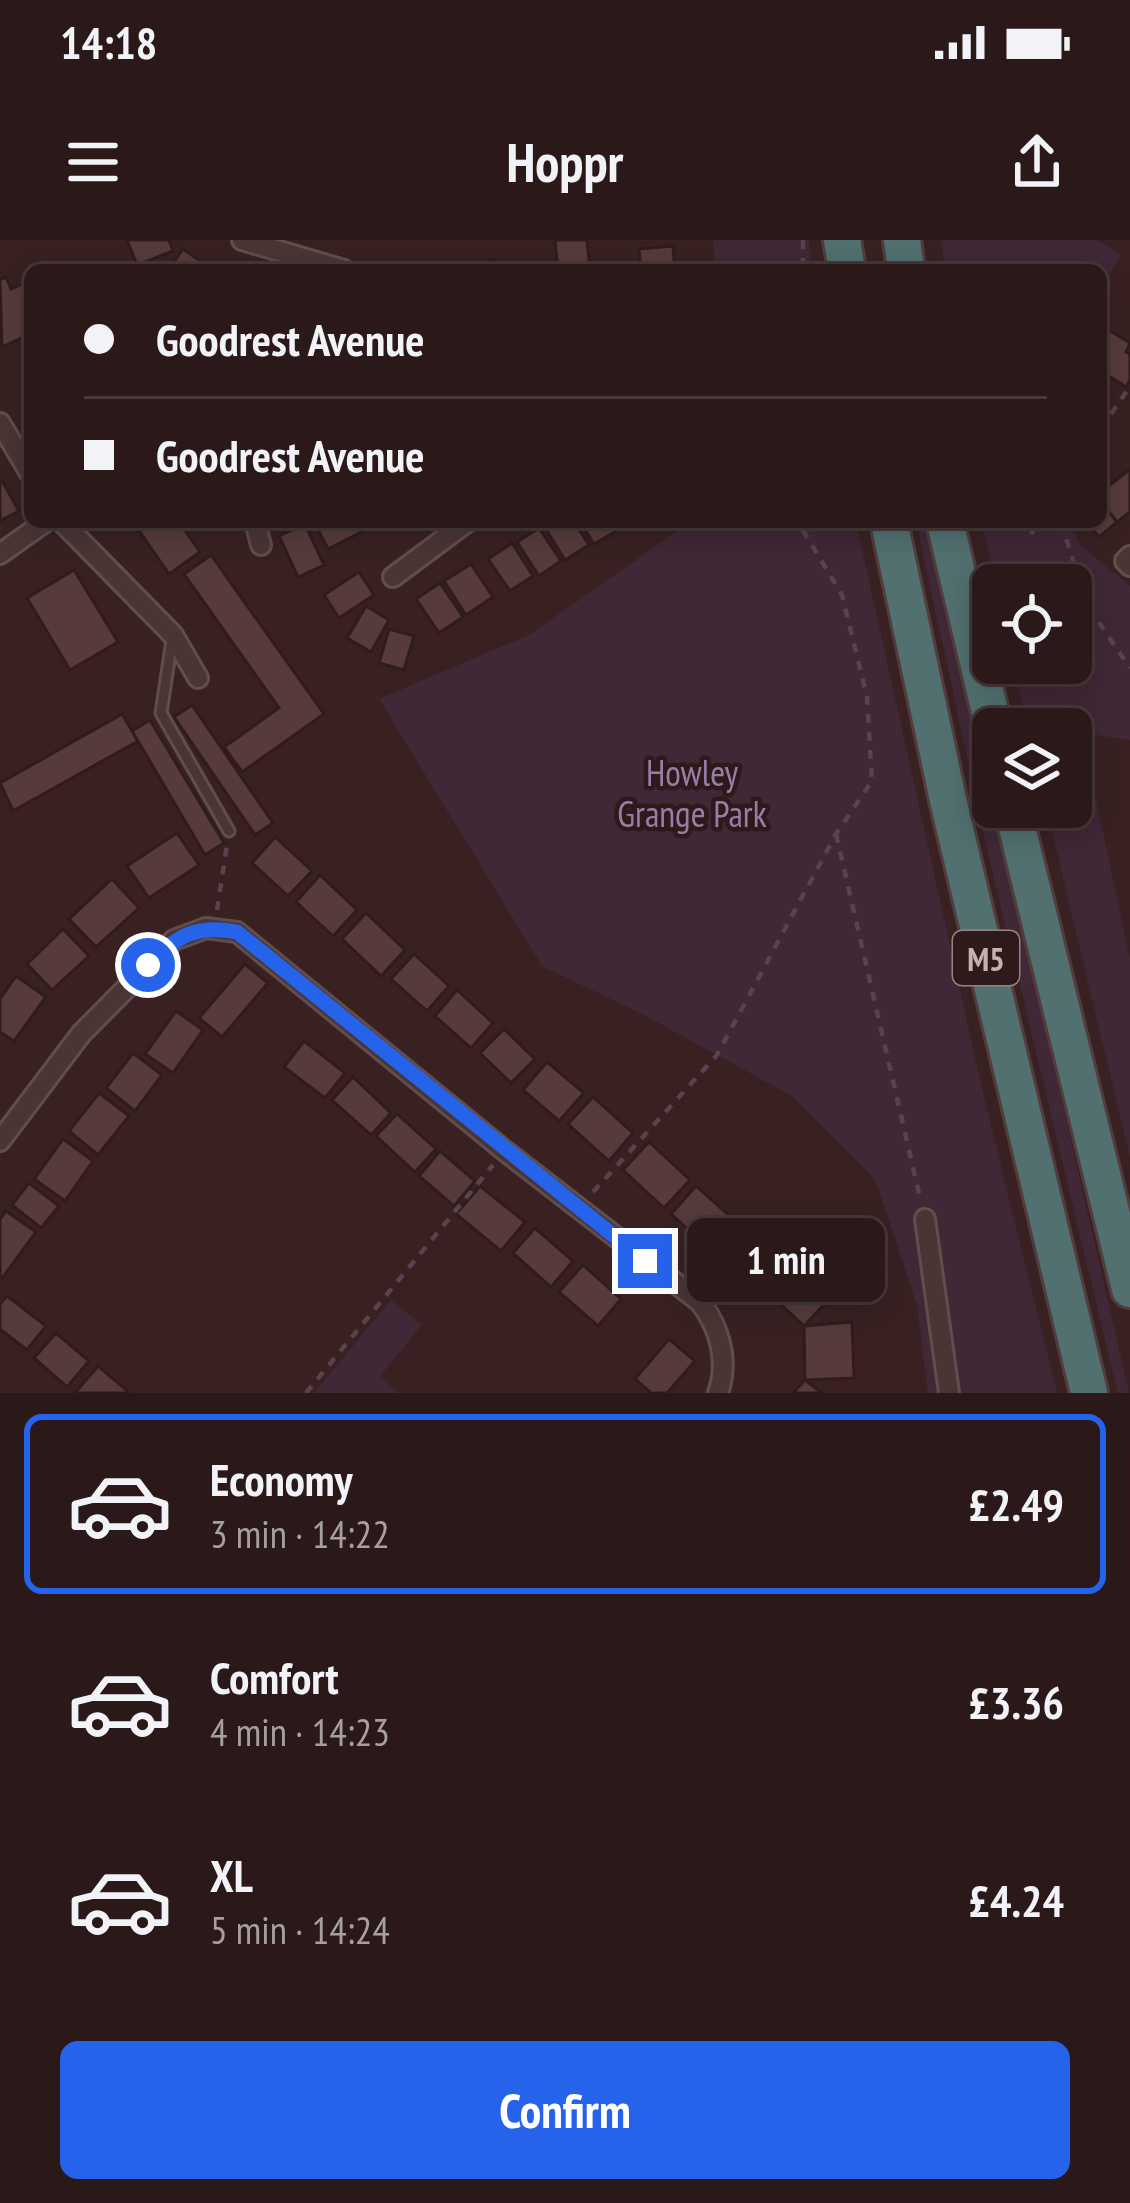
<!DOCTYPE html>
<html lang="en">
<head>
<meta charset="utf-8">
<style>
  :root { --surface:#2b191a; --page:#372627; --text:#f1f3f6; --muted:#a6a0a2; --line:#473839; --accent:#2563eb }
  body { margin:0; font-family:"PT Sans Narrow",sans-serif; background:var(--page); color:var(--text); height:100vh; display:flex; flex-direction:column; font-size:45px; white-space:nowrap }
  * { box-sizing:border-box; margin:0 }
  p { font-size:39px; color:var(--muted) }
  .icon { flex:none; width:66px; height:66px; fill:none; stroke:currentColor; stroke-width:2; stroke-linecap:round; stroke-linejoin:round }
  .map { position:relative; height:1153px; overflow:hidden }
  .side { display:flex; flex-direction:column; background:var(--surface); flex:1 }
  .side>* { flex:none }
  .banner { position:absolute; left:24px; top:24px; width:1083px; height:264px; border-radius:18px; box-shadow:0 6px 30px #0003,0 0 0 3px var(--line); display:grid; align-content:center; height:264px; padding:0 60px; background:var(--surface) }
  .tools { position:absolute; left:972px; top:324px; display:grid; gap:24px }
  .tools a { display:grid; place-items:center; width:120px; height:120px; border-radius:18px; background:var(--surface); box-shadow:0 6px 30px #0003,0 0 0 3px var(--line); font-size:60px }
  .end { position:absolute; width:54px; height:54px; margin:-27px; border:15px solid #2563eb; background:#fff; box-shadow:0 0 0 6px #fff }
  .from { border-radius:50% }
  .bubble { position:absolute; height:84px; border-radius:18px; background:var(--surface); box-shadow:0 6px 30px #0003,0 0 0 3px var(--line); font-size:39px; font-weight:600; line-height:84px; text-align:center }
  .banner b { display:flex; align-items:center; gap:42px; height:114px; font-size:45px }
  .banner b+b { border-top:3px solid var(--line) }
  .banner i { width:30px; height:30px; background:var(--text) }
  ul { padding:21px 0 0; list-style:none }
  li { display:flex; align-items:center; gap:36px; height:180px; margin:0 24px 18px; padding:0 36px; border:6px solid transparent; border-radius:18px }
  li div { flex:1 }
  li b { display:block; font-size:45px }
  li em { font-style:normal; font-weight:600 }
  li.on { border-color:var(--accent) }
  li>.icon { width:108px; height:108px; stroke-width:1.5 }
  .cta { display:flex; gap:24px; margin-top:auto; padding:24px 60px }
  .cta a { flex:1; height:138px; border-radius:18px; background:var(--accent); color:#fff; font-size:48px; font-weight:600; line-height:138px; text-align:center }
  .status { display:flex; justify-content:space-between; align-items:center; height:84px; padding:0 60px; background:var(--surface); direction:ltr }
  .status svg { height:33px; fill:currentColor }
  header { display:flex; justify-content:space-between; align-items:center; height:156px; padding:0 60px; background:var(--surface); font-size:54px; font-weight:600 }
  .map>svg:first-child { display:block }
  .green { fill:#402837 }
  .building { fill:#573b3c; stroke:#301c1d; stroke-width:3 }
  .lines { fill:none; stroke-linecap:round; stroke-linejoin:round }
  .lane-casing { stroke:#614d4d; stroke-width:15 }
  .street-casing { stroke:#614d4d; stroke-width:24 }
  .highway-casing { stroke:#513d3d; stroke-width:42 }
  .path { stroke:#5a434e; stroke-width:4.5; stroke-dasharray:9 9; stroke-linecap:butt }
  .lane { stroke:#4a3535; stroke-width:9 }
  .street { stroke:#4a3535; stroke-width:18 }
  .highway { stroke:#527070; stroke-width:36 }
  .route { stroke:#2563eb; stroke-width:15 }
  .labels { text-anchor:middle; dominant-baseline:central; stroke-width:9; stroke-linejoin:round; paint-order:stroke }
  .shield { fill:#2e1a1b; stroke:#988383; stroke-width:3 }
  .shield-label { font-size:33px; font-weight:bold; fill:#c6b0b0 }
  .park-label { font-size:36px; fill:#977ea7; stroke:#2e1a1b }
</style>
</head>
<body>
<div class="status"><b>14:18</b><svg viewBox="0 0 49 12"><path d="M0 12V9h3v3zM5 12V6h3v6zM10 12V3h3v9zM15 12V0h3v12zM26 1h20v11H26zM47 4h2v5h-2z"/></svg></div>
<header><svg class="icon" aria-label="menu" viewBox="0 0 24 24"><path d="M4 6h16M4 12h16M4 18h16"/></svg>Hoppr<svg class="icon" aria-label="share" viewBox="0 0 24 24"><path d="M12 15V3M7 8l5-5 5 5M5 13v7h14v-7"/></svg></header>
<div class="map">
<svg width="1130" height="1153" viewBox="0 0 1130 1153">
  <rect width="100%" height="100%" fill="#392122"/>
  <g class="green">
    <polygon points="713,0 809,0 812,30 715,30"/>
    <polygon points="941,0 1096,0 1121,14 1101,49 1101,30 945,30"/>
    <polygon points="690,282 856,282 982,849 1057,1153 928,1153 917,1065 875,939 792,856 646,776 542,726 379,459 529,395"/>
    <polygon points="916,282 929,282 1129,1153 1118,1153 988,613"/>
    <polygon points="982,282 1071,282 1080,305 1130,346 1130,500 1082,493 1130,719 1130,917 1046,567 1071,567 1071,489 1028,489 1013,423 1071,423 1071,345 996,345"/>
    <polygon points="391,1060 422,1085 380,1136 399,1153 314,1153"/>
  </g>
  <g class="building">
    <polygon points="127,0 169,0 173,11 137,25"/>
    <polygon points="555,0 587,0 590,30 558,30"/>
    <polygon points="673,6 675,30 641,30 639,9"/>
    <polygon points="183,9 213,30 168,30"/>
    <polygon points="494,19 498,30 466,30 466,29"/>
    <polygon points="6,37 11,49 30,40 30,73 23,76 30,94 2,107 0,40"/>
    <polygon points="1101,85 1130,103 1126,112 1130,114 1130,140 1126,147 1101,131"/>
    <polygon points="1130,229 1130,272 1117,282 1101,262 1101,252"/>
    <polygon points="2,241 19,271 0,281 0,242"/>
    <polygon points="1101,262 1117,282 1099,297 1086,282 1101,282"/>
    <polygon points="133,282 179,282 200,312 169,334"/>
    <polygon points="314,282 368,282 371,287 328,309"/>
    <polygon points="551,282 574,282 589,305 565,320 544,286"/>
    <polygon points="580,282 613,282 618,290 594,304"/>
    <polygon points="305,284 324,325 298,337 279,296"/>
    <polygon points="539,288 561,321 539,336 517,302"/>
    <polygon points="512,303 533,336 510,351 488,319"/>
    <polygon points="211,315 324,474 242,532 224,507 279,468 184,334"/>
    <polygon points="471,324 493,357 466,375 444,341"/>
    <polygon points="74,330 118,402 70,430 27,358"/>
    <polygon points="359,332 374,355 339,378 324,355"/>
    <polygon points="440,343 463,377 439,393 416,359"/>
    <polygon points="366,366 389,380 371,412 347,398"/>
    <polygon points="389,389 414,396 404,430 379,423"/>
    <polygon points="192,465 273,583 255,595 174,477"/>
    <polygon points="122,474 138,501 13,571 0,543"/>
    <polygon points="150,480 224,603 205,615 132,491"/>
    <polygon points="177,593 199,625 149,658 127,626"/>
    <polygon points="275,597 312,631 288,656 252,623"/>
    <polygon points="320,635 357,670 333,696 296,662"/>
    <polygon points="112,639 139,668 96,707 69,679"/>
    <polygon points="366,673 405,710 381,736 342,699"/>
    <polygon points="63,689 89,716 52,750 27,724"/>
    <polygon points="414,714 449,746 427,771 391,739"/>
    <polygon points="245,724 268,743 222,797 199,778"/>
    <polygon points="16,736 46,757 14,801 0,792 0,759"/>
    <polygon points="457,750 493,783 471,808 435,776"/>
    <polygon points="176,771 203,790 173,833 145,814"/>
    <polygon points="504,789 535,819 511,843 480,813"/>
    <polygon points="304,801 345,833 325,858 284,827"/>
    <polygon points="133,813 162,835 135,871 106,848"/>
    <polygon points="547,822 584,853 559,881 523,850"/>
    <polygon points="353,837 391,873 371,895 332,860"/>
    <polygon points="99,853 129,876 98,915 69,891"/>
    <polygon points="593,857 633,893 609,921 568,884"/>
    <polygon points="397,874 436,909 415,932 376,896"/>
    <polygon points="63,899 93,921 65,961 34,939"/>
    <polygon points="649,902 690,940 664,968 623,930"/>
    <polygon points="440,911 475,941 454,966 419,936"/>
    <polygon points="29,943 59,966 41,988 12,965"/>
    <polygon points="480,946 525,982 501,1011 456,974"/>
    <polygon points="696,946 734,980 709,1008 671,974"/>
    <polygon points="6,971 36,992 0,1041 0,979"/>
    <polygon points="741,984 784,1024 757,1053 714,1013"/>
    <polygon points="535,988 573,1021 551,1047 513,1013"/>
    <polygon points="583,1025 621,1059 598,1086 559,1052"/>
    <polygon points="795,1027 829,1059 804,1086 770,1054"/>
    <polygon points="7,1056 46,1086 27,1110 0,1089 0,1064"/>
    <polygon points="852,1082 854,1138 805,1140 804,1086"/>
    <polygon points="56,1093 89,1121 67,1147 34,1118"/>
    <polygon points="669,1099 695,1121 667,1153 651,1153 635,1139"/>
    <polygon points="98,1126 130,1153 75,1153"/>
    <polygon points="805,1140 822,1153 793,1153"/>
  </g>
  <g class="lines">
    <defs>
      <polyline id="lane" points="172,400 161,473 229,591"/>
      <g id="street">
        <polyline points="242,0 344,30"/>
        <polyline points="0,183 30,233"/>
        <polyline points="62,282 173,395 198,438"/>
        <polyline points="255,282 261,305"/>
        <polyline points="0,314 45,282"/>
        <polyline points="1130,316 1125,321 1130,326"/>
        <polyline points="393,337 467,282"/>
        <path d="M0,901L81,794L174,700L206,688L237,692L505,911L700,1062C720,1088 729,1121 718,1153"/>
        <polyline points="925,979 949,1153"/>
      </g>
      <g id="highway">
        <polyline points="842,0 847,30"/>
        <polyline points="902,0 906,30"/>
        <polyline points="889,282 948,560 1089,1153"/>
        <polyline points="945,282 994,489"/>
        <polyline points="1012,567 1130,1049"/>
      </g>
    </defs>
    <use href="#lane" class="lane-casing"/>
    <use href="#street" class="street-casing"/>
    <use href="#highway" class="highway-casing"/>
    <g class="path">
      <polyline points="803,0 803,30"/>
      <polyline points="1101,189 1130,146"/>
      <polyline points="1061,282 1087,365 1130,428"/>
      <polyline points="1031,294 1039,282"/>
      <polyline points="836,594 921,962"/>
      <polyline points="217,670 227,605"/>
      <polyline points="593,952 717,815 836,594 872,541 867,457 842,355 798,282"/>
      <polyline points="306,1153 493,925"/>
    </g>
    <use href="#lane" class="lane"/>
    <use href="#street" class="street"/>
    <use href="#highway" class="highway"/>
  </g>
  <g class="lines">
    <path class="route" d="M148,725C178,696 194,684 237,692L645,1021"/>
  </g>
  <g class="labels">
    <rect class="shield" x="953" y="691" width="66" height="54" rx="9"/>
    <g class="shield-label">
      <text x="986" y="718">M5</text>
    </g>
    <g class="park-label">
      <text x="692" y="532">Howley<tspan x="692" dy="41">Grange Park</tspan></text>
    </g>
  </g>
</svg>
<div class="tools">
<a><svg class="icon" aria-label="locate" viewBox="0 0 24 24"><circle cx="12" cy="12" r="6"/><path d="M12 2v4M12 18v4M2 12h4M18 12h4"/></svg></a>
<a><svg class="icon" aria-label="layers" viewBox="0 0 24 24"><path d="M12 4l9 5-9 5-9-5zM3 14l9 5 9-5"/></svg></a>
</div>
<i class="end from" style="left:148px;top:725px"></i>
<i class="end" style="left:645px;top:1021px"></i>
<div class="bubble" style="left:687px;top:978px;width:198px">1 min</div>
<div class="banner">
<b><i class="from"></i>Goodrest Avenue</b>
<b><i></i>Goodrest Avenue</b>
</div>
</div>
<section class="side">
<ul>
<li class="on"><svg class="icon" aria-label="car" viewBox="0 0 24 24"><path d="M5 17H2v-5l4-1 3-4h7l3 4 3 1v5h-3M9 17h6M6 11h13"/><circle cx="7" cy="17" r="2"/><circle cx="17" cy="17" r="2"/></svg><div><b>Economy</b><p>3 min · 14:22</p></div><em>£2.49</em></li>
<li><svg class="icon" aria-label="car" viewBox="0 0 24 24"><path d="M5 17H2v-5l4-1 3-4h7l3 4 3 1v5h-3M9 17h6M6 11h13"/><circle cx="7" cy="17" r="2"/><circle cx="17" cy="17" r="2"/></svg><div><b>Comfort</b><p>4 min · 14:23</p></div><em>£3.36</em></li>
<li><svg class="icon" aria-label="car" viewBox="0 0 24 24"><path d="M5 17H2v-5l4-1 3-4h7l3 4 3 1v5h-3M9 17h6M6 11h13"/><circle cx="7" cy="17" r="2"/><circle cx="17" cy="17" r="2"/></svg><div><b>XL</b><p>5 min · 14:24</p></div><em>£4.24</em></li>
</ul>
<div class="cta"><a>Confirm</a></div>
</section>
</body>
</html>
